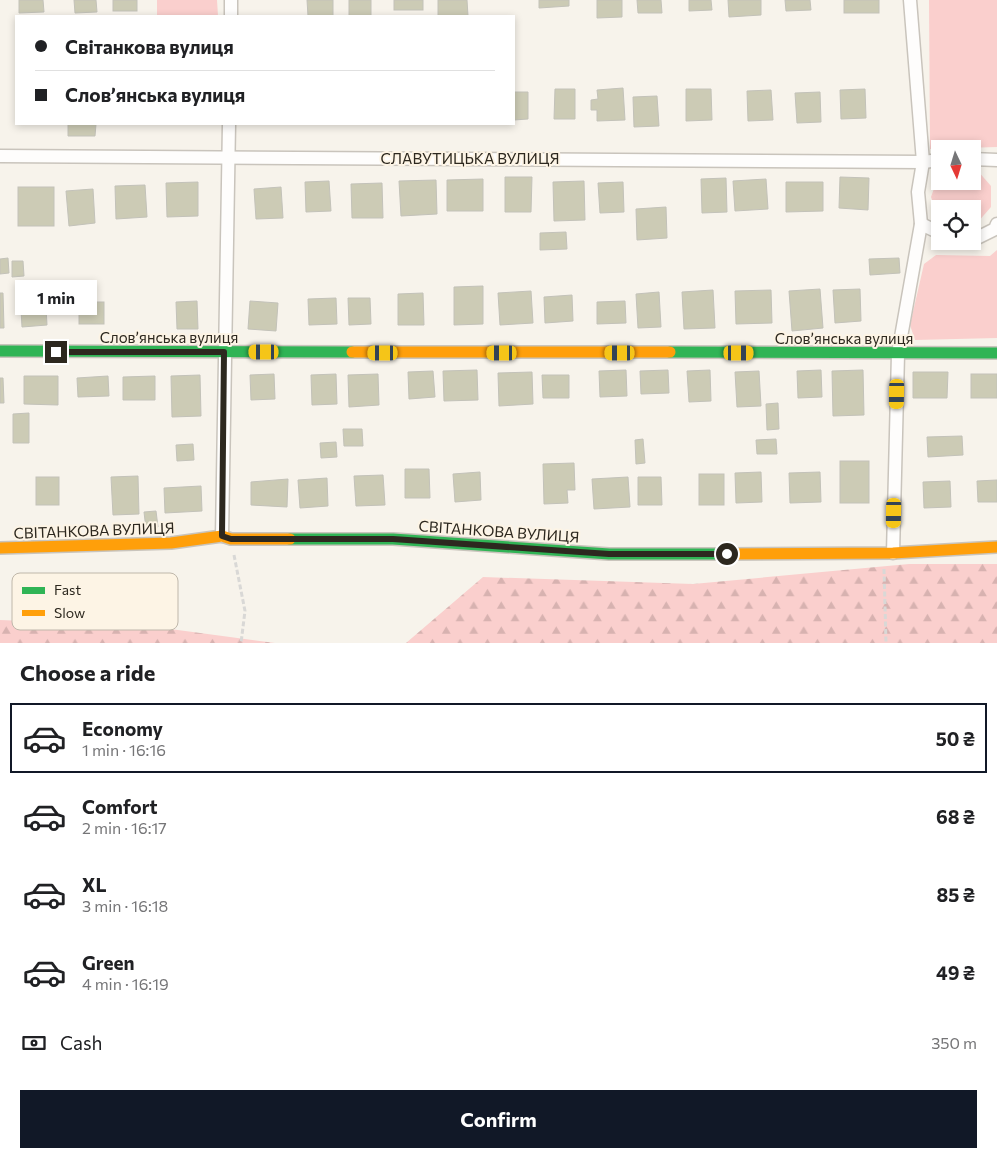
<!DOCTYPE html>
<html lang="en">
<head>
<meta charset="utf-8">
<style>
  :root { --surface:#fff; --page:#f6f6f6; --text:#202124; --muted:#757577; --line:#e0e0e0; --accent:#111827 }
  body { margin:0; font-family:Commissioner,sans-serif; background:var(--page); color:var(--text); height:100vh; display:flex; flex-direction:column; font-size:19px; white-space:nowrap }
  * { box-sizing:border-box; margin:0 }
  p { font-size:16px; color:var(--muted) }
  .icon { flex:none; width:28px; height:28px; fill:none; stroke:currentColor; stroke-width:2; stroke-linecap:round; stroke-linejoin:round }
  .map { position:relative; height:643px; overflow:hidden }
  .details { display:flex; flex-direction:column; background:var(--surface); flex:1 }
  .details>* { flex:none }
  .banner { position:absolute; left:15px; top:15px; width:500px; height:110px; border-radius:0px; box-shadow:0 2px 8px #0003; display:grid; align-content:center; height:110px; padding:0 20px; background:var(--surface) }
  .needle { width:32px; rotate:176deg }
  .fabs { position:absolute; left:931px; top:140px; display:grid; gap:10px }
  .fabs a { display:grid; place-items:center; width:50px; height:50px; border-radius:0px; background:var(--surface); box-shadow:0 2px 8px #0003; font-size:25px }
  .end { position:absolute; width:22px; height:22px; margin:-11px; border:6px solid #2d281f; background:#fff; box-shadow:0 0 0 2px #fff }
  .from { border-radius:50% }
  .bubble { position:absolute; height:35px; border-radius:0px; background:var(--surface); box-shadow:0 2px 8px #0003; font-size:16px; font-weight:700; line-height:35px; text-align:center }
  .car { position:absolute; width:15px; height:30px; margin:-15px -8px; border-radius:6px; box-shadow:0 0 4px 1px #0007; background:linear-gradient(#f5c518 24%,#345 0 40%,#f5c518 0 76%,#345 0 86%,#f5c518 0) }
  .banner b { display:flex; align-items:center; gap:18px; height:48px; font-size:19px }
  .banner b+b { border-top:1px solid var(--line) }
  .banner i { width:12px; height:12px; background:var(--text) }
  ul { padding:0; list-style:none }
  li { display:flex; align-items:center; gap:15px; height:70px; margin:0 10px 8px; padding:0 10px; border:2px solid transparent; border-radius:0px }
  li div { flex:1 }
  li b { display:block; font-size:19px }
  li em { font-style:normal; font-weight:700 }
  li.current { border-color:var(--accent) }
  li>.icon { width:45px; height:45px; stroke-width:1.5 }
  h2 { padding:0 20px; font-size:22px; line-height:60px }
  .pay { display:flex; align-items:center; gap:12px; height:55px; padding:0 20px; font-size:19px }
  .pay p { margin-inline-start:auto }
  .action { display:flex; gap:10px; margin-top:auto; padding:10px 20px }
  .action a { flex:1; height:58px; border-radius:0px; background:var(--accent); color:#fff; font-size:20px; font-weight:700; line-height:58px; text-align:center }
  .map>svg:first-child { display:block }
  .grass { fill:#facfcd }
  .forest { fill:url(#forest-firs) }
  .building { fill:#cccbb5; stroke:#c3c2b9 }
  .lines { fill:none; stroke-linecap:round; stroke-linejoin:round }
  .street-casing { stroke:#c9c4bc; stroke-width:15 }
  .fast-casing { stroke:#c9c4bc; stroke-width:14 }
  .slow-casing { stroke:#c9c4bc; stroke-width:14 }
  .path { stroke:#d9d8d6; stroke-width:3; stroke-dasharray:5 2.5; stroke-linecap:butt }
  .street { stroke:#fefdfc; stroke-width:12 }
  .fast { stroke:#30b455; stroke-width:11 }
  .slow { stroke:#ff9f0a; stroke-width:11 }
  .route { stroke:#2d281f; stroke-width:6 }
  .labels { text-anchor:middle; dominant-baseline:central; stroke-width:4; stroke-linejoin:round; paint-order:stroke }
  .street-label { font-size:15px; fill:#2d281f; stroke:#fdf4e5 }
  .key { fill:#fdf4e5; stroke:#bfb7aa; stroke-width:1 }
  .key-label { font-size:14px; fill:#2d281f }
</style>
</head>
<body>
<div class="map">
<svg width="997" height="643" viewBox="0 0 997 643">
  <defs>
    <pattern id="forest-firs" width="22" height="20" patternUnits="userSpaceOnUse" patternTransform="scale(1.25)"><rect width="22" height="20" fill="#facfcd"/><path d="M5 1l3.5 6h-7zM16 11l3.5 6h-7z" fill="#d7b2b0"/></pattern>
  </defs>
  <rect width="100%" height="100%" fill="#f7f3eb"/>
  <g class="grass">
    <polygon points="157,0 217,0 218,16 157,16"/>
    <polygon points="929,0 997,0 997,147 930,149"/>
    <polygon points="973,169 977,170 991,186 991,207 977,223 973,224 972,209 940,209 940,217 938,216 931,197 938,177 940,176 940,181 972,181"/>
    <polygon points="997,250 997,338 915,340 910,325 924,264 936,255 990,256"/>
  </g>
  <g class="forest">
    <polygon points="909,564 997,564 997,643 406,643 483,577 693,584"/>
    <polygon points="0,620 148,626 275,643 0,643"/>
  </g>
  <g class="building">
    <polygon points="19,0 43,0 44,12 19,13"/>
    <polygon points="74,0 96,0 97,12 75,13"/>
    <rect x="113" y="0" width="24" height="11"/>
    <polygon points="307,0 333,0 333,16 308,16"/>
    <rect x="349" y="0" width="22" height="16"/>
    <rect x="394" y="0" width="29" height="10"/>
    <polygon points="438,0 467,0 468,16 438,16"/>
    <polygon points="539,0 569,0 569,6 539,8"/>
    <polygon points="597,0 622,0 622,17 597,18"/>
    <polygon points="637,0 661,0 662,13 638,13"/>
    <polygon points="689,0 711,0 712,10 689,11"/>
    <polygon points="728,0 761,0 761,15 729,17"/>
    <polygon points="785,0 810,0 811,10 786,11"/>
    <rect x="844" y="0" width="35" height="13"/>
    <polygon points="623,88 625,120 597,121 597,110 591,110 591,100 598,99 597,90"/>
    <polygon points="555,89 575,89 575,119 554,119"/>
    <polygon points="686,89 711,89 712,120 686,121"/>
    <polygon points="865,89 866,118 841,119 840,90"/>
    <polygon points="771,90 773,120 748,121 747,91"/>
    <polygon points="514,92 528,92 528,119 514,120"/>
    <polygon points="820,92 821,122 797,123 795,93"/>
    <polygon points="657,96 659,126 634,127 633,97"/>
    <polygon points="68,124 96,124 95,136 68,136"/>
    <polygon points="505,177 532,177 531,212 505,212"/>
    <polygon points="840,177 869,178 868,210 839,208"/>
    <polygon points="726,178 727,212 702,213 701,179"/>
    <polygon points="483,179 483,211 447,211 447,180"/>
    <polygon points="766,179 768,209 735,211 733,181"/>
    <polygon points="436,180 437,214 401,216 399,181"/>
    <polygon points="329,181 331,211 306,212 305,182"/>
    <polygon points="584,181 585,220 554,221 553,182"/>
    <polygon points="198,182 198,216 167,217 166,183"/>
    <polygon points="623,182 624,212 600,213 598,183"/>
    <polygon points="786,182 823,182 823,211 786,212"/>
    <polygon points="382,183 383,218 352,218 351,184"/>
    <polygon points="145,185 147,217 116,219 115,186"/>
    <rect x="18" y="187" width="36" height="39"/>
    <polygon points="281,187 283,218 256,219 254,189"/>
    <polygon points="93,189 95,223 69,226 66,191"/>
    <polygon points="666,207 667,238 637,240 636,209"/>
    <polygon points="566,232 567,249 540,250 540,233"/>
    <polygon points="8,258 9,273 0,274 0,259"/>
    <polygon points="899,258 900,273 870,275 869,259"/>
    <polygon points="12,261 23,261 24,276 12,277"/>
    <polygon points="483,286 483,324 454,325 454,287"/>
    <polygon points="820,289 823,328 792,331 789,291"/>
    <polygon points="860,289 861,321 835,323 833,290"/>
    <polygon points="45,290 47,325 22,327 20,292"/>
    <polygon points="713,290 715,328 684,329 682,292"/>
    <polygon points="771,290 772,323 736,324 735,291"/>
    <polygon points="531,291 533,323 500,325 498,293"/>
    <polygon points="659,292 661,327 638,328 636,294"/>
    <polygon points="0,293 3,293 4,328 0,328"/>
    <polygon points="423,293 424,325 398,325 398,294"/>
    <polygon points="572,295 573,321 545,323 544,297"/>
    <polygon points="336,298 337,324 309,325 308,299"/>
    <polygon points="348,298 370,298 371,324 349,325"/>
    <polygon points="197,301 198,329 177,329 176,302"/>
    <polygon points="250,301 278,303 276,331 248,329"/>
    <polygon points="625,301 626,323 597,324 597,302"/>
    <rect x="79" y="302" width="25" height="22"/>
    <polygon points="477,370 478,400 444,401 443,371"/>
    <polygon points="626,370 627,396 600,397 599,371"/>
    <polygon points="668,370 669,393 641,394 640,371"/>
    <polygon points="710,370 711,401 689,402 687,371"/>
    <polygon points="821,370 822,397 798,398 797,371"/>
    <polygon points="863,370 864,415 833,416 832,371"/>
    <polygon points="433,371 435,397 409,399 408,372"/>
    <polygon points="759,371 761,406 737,407 735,372"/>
    <polygon points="532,372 533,404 499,406 498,373"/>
    <polygon points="913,372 948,372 947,398 913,398"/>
    <polygon points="274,374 275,399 251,400 250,375"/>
    <polygon points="336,374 337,404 312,405 311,375"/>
    <polygon points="378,374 379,405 349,407 348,375"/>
    <rect x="971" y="374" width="26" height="24"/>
    <polygon points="200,375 201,416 172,417 171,376"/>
    <polygon points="542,375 569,375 569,398 543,398"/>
    <polygon points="24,376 58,376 58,405 24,404"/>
    <polygon points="108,376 109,396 78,397 77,378"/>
    <polygon points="155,376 155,400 123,400 123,377"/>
    <polygon points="0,378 3,378 4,403 0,403"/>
    <polygon points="778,403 779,429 767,430 766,404"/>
    <polygon points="29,413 29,443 13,443 13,414"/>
    <polygon points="343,429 362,429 363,446 344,446"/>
    <polygon points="962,436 963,455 928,457 927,437"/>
    <polygon points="643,439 645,463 636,464 635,440"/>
    <polygon points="776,439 777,454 757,454 756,440"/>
    <polygon points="336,442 337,457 321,458 320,443"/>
    <polygon points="193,444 194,460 177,461 176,445"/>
    <rect x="840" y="461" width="29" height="42"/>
    <polygon points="574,463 575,490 567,490 568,503 544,504 543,464"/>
    <polygon points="405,469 429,469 430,498 405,498"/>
    <polygon points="480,472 481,500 455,502 453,474"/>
    <polygon points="761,472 762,502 736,503 735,473"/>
    <polygon points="820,472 821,502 790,503 789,473"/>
    <rect x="699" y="474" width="25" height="31"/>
    <polygon points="383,475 385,505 356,506 354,476"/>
    <polygon points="138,476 139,514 113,515 111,477"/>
    <rect x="36" y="477" width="23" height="28"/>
    <polygon points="628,477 630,507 594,509 592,479"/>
    <polygon points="638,477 661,477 662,505 638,505"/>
    <polygon points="327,478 328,506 300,508 298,480"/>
    <polygon points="288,479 287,507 251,505 251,482"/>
    <polygon points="997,480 997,502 978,502 977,481"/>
    <polygon points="950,481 951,507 924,508 923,482"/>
    <polygon points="201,486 202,511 165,513 164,488"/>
    <polygon points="156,511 158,527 146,529 144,512"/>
  </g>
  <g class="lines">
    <defs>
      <g id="street">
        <polyline points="231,0 231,16"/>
        <polyline points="0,156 923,162 940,160"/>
        <polyline points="972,159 997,160"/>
        <polyline points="921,224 940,233"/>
        <polyline points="972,238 977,238 995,229 997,224"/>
        <polyline points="222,536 229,124"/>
        <polyline points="893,553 898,354 921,224 918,192 923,162 910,0"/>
      </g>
      <g id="fast">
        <polyline points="0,351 352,352"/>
        <polyline points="670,352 997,353"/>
        <polyline points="290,539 393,539 609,554 722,554"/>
      </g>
      <g id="slow">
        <polyline points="352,352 670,352"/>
        <polyline points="0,548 171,543 222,536 231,539 290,539"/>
        <polyline points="722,554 893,553 997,547"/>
      </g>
    </defs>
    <use href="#street" class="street-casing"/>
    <use href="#fast" class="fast-casing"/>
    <use href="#slow" class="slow-casing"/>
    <g class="path">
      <polyline points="234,555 245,611 241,643"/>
      <polyline points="884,569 886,643"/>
    </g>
    <use href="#street" class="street"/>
    <use href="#fast" class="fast"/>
    <use href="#slow" class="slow"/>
  </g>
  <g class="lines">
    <polyline class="route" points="56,352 224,352 222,536 231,539 393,539 609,554 727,554"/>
  </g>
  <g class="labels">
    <g class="street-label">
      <text x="470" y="158">СЛАВУТИЦЬКА ВУЛИЦЯ</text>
      <text x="169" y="337">Словʼянська вулиця</text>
      <text x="844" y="338">Словʼянська вулиця</text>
      <text transform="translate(94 530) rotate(-2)">СВІТАНКОВА ВУЛИЦЯ</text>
      <text transform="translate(499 531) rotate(4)">СВІТАНКОВА ВУЛИЦЯ</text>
    </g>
  </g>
  <rect x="12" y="573" width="166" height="57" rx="8" class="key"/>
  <rect x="22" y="587" width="23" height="7" fill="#30b455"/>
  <rect x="22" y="610" width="23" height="6" fill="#ff9f0a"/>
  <g class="key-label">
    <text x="54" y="595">Fast</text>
    <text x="54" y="618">Slow</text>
  </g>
</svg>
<div class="fabs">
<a><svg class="needle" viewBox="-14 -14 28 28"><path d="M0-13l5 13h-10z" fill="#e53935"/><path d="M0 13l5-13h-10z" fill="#757577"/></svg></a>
<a><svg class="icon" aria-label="locate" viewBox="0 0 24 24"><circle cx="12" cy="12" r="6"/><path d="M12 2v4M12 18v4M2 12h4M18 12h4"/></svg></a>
</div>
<i class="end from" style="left:727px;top:554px"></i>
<i class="end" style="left:56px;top:352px"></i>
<div class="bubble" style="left:15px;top:280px;width:82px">1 min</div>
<i class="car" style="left:264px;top:352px;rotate:270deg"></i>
<i class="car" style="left:383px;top:353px;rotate:270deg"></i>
<i class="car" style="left:502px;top:353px;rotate:270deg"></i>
<i class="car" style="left:620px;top:353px;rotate:270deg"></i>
<i class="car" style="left:739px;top:353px;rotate:90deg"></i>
<i class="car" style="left:897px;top:394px;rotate:181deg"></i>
<i class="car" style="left:894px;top:513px;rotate:181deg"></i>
<div class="banner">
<b><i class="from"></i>Світанкова вулиця</b>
<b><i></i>Словʼянська вулиця</b>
</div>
</div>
<section class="details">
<h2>Choose a ride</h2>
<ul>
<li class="current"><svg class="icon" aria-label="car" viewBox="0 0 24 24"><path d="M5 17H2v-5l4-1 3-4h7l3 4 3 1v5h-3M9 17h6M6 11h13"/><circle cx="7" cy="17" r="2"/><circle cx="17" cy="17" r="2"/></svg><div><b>Economy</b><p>1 min · 16:16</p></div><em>50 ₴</em></li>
<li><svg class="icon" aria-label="car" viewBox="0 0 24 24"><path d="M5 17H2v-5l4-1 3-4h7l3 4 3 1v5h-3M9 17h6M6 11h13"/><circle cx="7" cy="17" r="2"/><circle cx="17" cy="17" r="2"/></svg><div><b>Comfort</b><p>2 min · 16:17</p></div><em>68 ₴</em></li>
<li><svg class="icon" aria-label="car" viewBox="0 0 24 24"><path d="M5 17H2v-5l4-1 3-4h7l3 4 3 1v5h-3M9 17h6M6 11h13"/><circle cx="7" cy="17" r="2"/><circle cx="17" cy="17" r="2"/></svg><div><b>XL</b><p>3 min · 16:18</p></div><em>85 ₴</em></li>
<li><svg class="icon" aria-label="car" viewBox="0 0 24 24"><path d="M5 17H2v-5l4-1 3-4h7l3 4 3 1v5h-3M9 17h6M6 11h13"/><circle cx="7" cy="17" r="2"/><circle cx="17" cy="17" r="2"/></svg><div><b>Green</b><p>4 min · 16:19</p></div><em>49 ₴</em></li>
</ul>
<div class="pay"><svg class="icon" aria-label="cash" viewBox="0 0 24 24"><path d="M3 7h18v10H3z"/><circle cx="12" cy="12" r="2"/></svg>Cash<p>350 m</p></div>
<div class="action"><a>Confirm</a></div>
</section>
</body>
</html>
